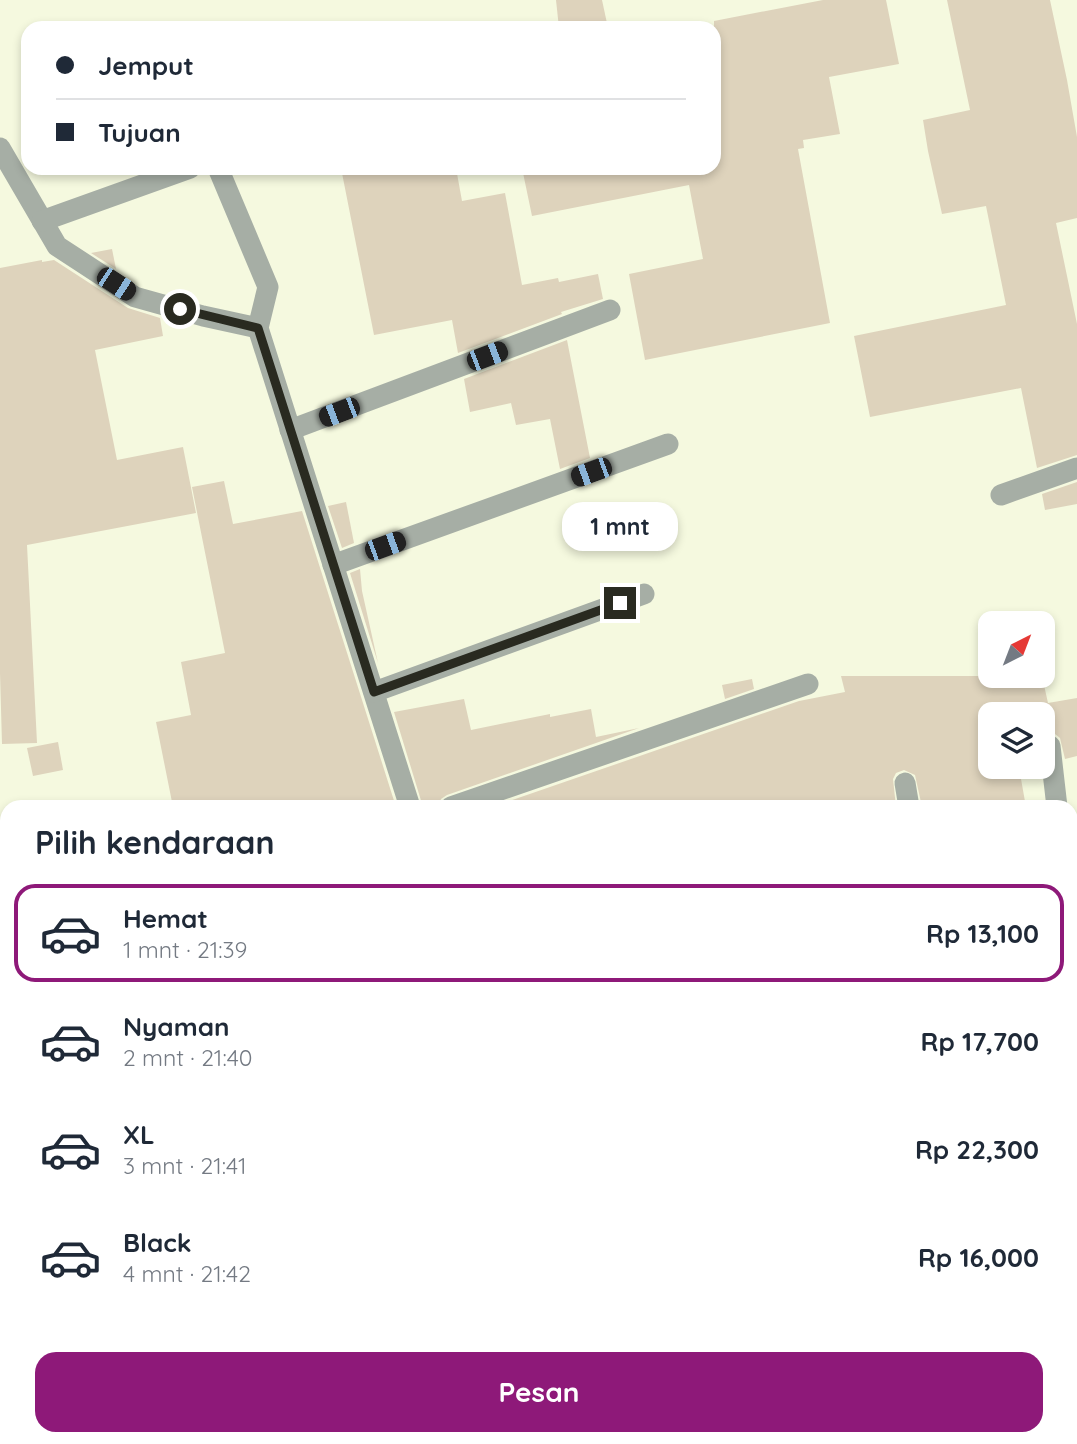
<!DOCTYPE html>
<html lang="id">
<head>
<meta charset="utf-8">
<style>
  :root { --surface:#fff; --page:#f6f6f7; --text:#1f2937; --muted:#747a83; --line:#e0e1e3; --accent:#8e1979 }
  body { margin:0; font-family:Quicksand,sans-serif; background:var(--page); color:var(--text); height:100vh; display:flex; flex-direction:column; font-size:26px; white-space:nowrap }
  * { box-sizing:border-box; margin:0 }
  p { font-size:23px; color:var(--muted) }
  .icon { flex:none; width:38px; height:38px; fill:none; stroke:currentColor; stroke-width:2; stroke-linecap:round; stroke-linejoin:round }
  .map { position:relative; flex:1; overflow:hidden }
  .details { position:absolute; left:0px; top:800px; width:1078px; height:646px; display:flex; flex-direction:column; background:var(--surface); border-radius:21px 21px 0 0; box-shadow:0 4px 10px #0003 }
  .details>* { flex:none }
  .banner { position:absolute; left:21px; top:21px; width:700px; height:154px; border-radius:21px; box-shadow:0 4px 10px #0003; display:grid; align-content:center; height:154px; padding:0 35px; background:var(--surface) }
  .needle { width:46px; rotate:42deg }
  .tools { position:absolute; left:978px; top:611px; display:grid; gap:14px }
  .tools a { display:grid; place-items:center; width:77px; height:77px; border-radius:14px; background:var(--surface); box-shadow:0 4px 10px #0003; font-size:35px }
  .end { position:absolute; width:32px; height:32px; margin:-16px; border:9px solid #292a20; background:#fff; box-shadow:0 0 0 4px #fff }
  .from { border-radius:50% }
  .bubble { position:absolute; height:49px; border-radius:21px; background:var(--surface); box-shadow:0 4px 10px #0003; font-size:23px; font-weight:700; line-height:49px; text-align:center }
  .car { position:absolute; width:21px; height:42px; margin:-21px -10px; border-radius:9px; box-shadow:0 0 5px 2px #0007; background:linear-gradient(#222 24%,#8ab4d8 0 40%,#222 0 76%,#8ab4d8 0 86%,#222 0) }
  .banner b { display:flex; align-items:center; gap:24px; height:66px; font-size:26px }
  .banner b+b { border-top:2px solid var(--line) }
  .banner i { width:18px; height:18px; background:var(--text) }
  ul { padding:0; list-style:none }
  li { display:flex; align-items:center; gap:21px; height:98px; margin:0 14px 10px; padding:0 21px; border:4px solid transparent; border-radius:21px }
  li div { flex:1 }
  li b { display:block; font-size:26px }
  li em { font-style:normal; font-weight:700 }
  li.selected { border-color:var(--accent) }
  li>.icon { width:63px; height:63px; stroke-width:1.5 }
  h2 { padding:0 35px; font-size:32px; line-height:84px }
  .primary-button { display:flex; gap:14px; margin-top:auto; padding:14px 35px }
  .primary-button a { flex:1; height:80px; border-radius:21px; background:var(--accent); color:#fff; font-size:28px; font-weight:700; line-height:80px; text-align:center }
  .map>svg:first-child { display:block }
  .building { fill:#ded3bc }
  .lines { fill:none; stroke-linecap:round; stroke-linejoin:round }
  .street { stroke:#a6aea5; stroke-width:21 }
  .route { stroke:#292a20; stroke-width:9 }
</style>
</head>
<body>
<div class="map">
<svg width="1077" height="1444" viewBox="0 0 1077 1444">
  <rect width="100%" height="100%" fill="#f5f9df"/>
  <g class="building">
    <polygon points="556,0 602,0 608,28 559,28"/>
    <polygon points="823,0 886,0 899,64 829,77 840,134 803,140 804,148 798,149 830,323 645,360 629,274 703,259 689,185 532,216 522,168 714,168 714,21"/>
    <polygon points="947,0 1050,0 1067,80 1077,137 1077,218 1056,223 1077,324 1077,455 1037,468 1021,388 870,417 854,336 1006,305 986,206 942,214 928,151 923,120 970,110"/>
    <polygon points="341,168 456,168 462,201 505,193 522,285 558,278 559,282 598,274 603,299 561,312 562,314 458,353 452,320 374,335"/>
    <polygon points="112,249 116,269 91,253"/>
    <polygon points="42,260 42,262 54,260 128,308 160,318 163,336 95,350 117,460 183,447 196,513 27,545 37,743 2,744 0,673 0,268"/>
    <polygon points="567,340 590,458 560,469 550,419 516,425 511,403 470,412 464,379"/>
    <polygon points="224,481 233,524 302,511 396,807 173,807 156,722 191,715 181,662 225,653 192,487"/>
    <polygon points="1077,482 1077,504 1045,510 1042,494"/>
    <polygon points="346,502 354,543 342,548 328,506"/>
    <polygon points="360,569 362,591 378,663 350,573"/>
    <polygon points="841,676 1042,676 1048,703 1077,698 1077,756 1065,759 1060,738 1055,734 1043,735 1043,714 990,714 990,766 1039,766 1040,773 1024,776 1025,778 1021,779 1026,807 922,807 915,775 904,770 896,773 893,779 896,807 492,807 799,701 845,692"/>
    <polygon points="752,679 754,689 725,699 722,685"/>
    <polygon points="464,699 471,730 550,714 550,717 591,709 596,737 639,728 447,795 441,799 438,807 423,807 394,712"/>
    <polygon points="58,742 63,770 33,776 27,748"/>
  </g>
  <g class="lines">
    <g class="street">
      <polyline points="0,148 57,246 135,297 203,316 258,328"/>
      <polyline points="218,168 268,287 258,328 410,807"/>
      <polyline points="42,221 190,168"/>
      <polyline points="290,430 610,310"/>
      <polyline points="1001,495 1077,468"/>
      <polyline points="333,565 668,444"/>
      <polyline points="374,692 644,594"/>
      <polyline points="1050,746 1057,807"/>
      <polyline points="905,783 909,807"/>
      <polyline points="451,807 808,684"/>
      <polyline points="1071,916 1077,964"/>
      <polyline points="0,1276 7,1283"/>
      <polyline points="0,1362 7,1367"/>
      <polyline points="708,1438 708,1444"/>
      <polyline points="855,1438 856,1444"/>
      <polyline points="1004,1438 1006,1444"/>
    </g>
  </g>
  <g class="lines">
    <polyline class="route" points="180,309 258,328 374,692 620,603"/>
  </g>
</svg>
<div class="tools">
<a><svg class="needle" viewBox="-14 -14 28 28"><path d="M0-13l5 13h-10z" fill="#e53935"/><path d="M0 13l5-13h-10z" fill="#747a83"/></svg></a>
<a><svg class="icon" aria-label="layers" viewBox="0 0 24 24"><path d="M12 4l9 5-9 5-9-5zM3 14l9 5 9-5"/></svg></a>
</div>
<i class="end from" style="left:180px;top:309px"></i>
<i class="end" style="left:620px;top:603px"></i>
<div class="bubble" style="left:562px;top:502px;width:116px">1 mnt</div>
<i class="car" style="left:116px;top:284px;rotate:123deg"></i>
<i class="car" style="left:487px;top:356px;rotate:69deg"></i>
<i class="car" style="left:339px;top:412px;rotate:249deg"></i>
<i class="car" style="left:591px;top:472px;rotate:250deg"></i>
<i class="car" style="left:385px;top:546px;rotate:70deg"></i>
<div class="banner">
<b><i class="from"></i>Jemput</b>
<b><i></i>Tujuan</b>
</div>
<section class="details">
<h2>Pilih kendaraan</h2>
<ul>
<li class="selected"><svg class="icon" aria-label="car" viewBox="0 0 24 24"><path d="M5 17H2v-5l4-1 3-4h7l3 4 3 1v5h-3M9 17h6M6 11h13"/><circle cx="7" cy="17" r="2"/><circle cx="17" cy="17" r="2"/></svg><div><b>Hemat</b><p>1 mnt · 21:39</p></div><em>Rp 13,100</em></li>
<li><svg class="icon" aria-label="car" viewBox="0 0 24 24"><path d="M5 17H2v-5l4-1 3-4h7l3 4 3 1v5h-3M9 17h6M6 11h13"/><circle cx="7" cy="17" r="2"/><circle cx="17" cy="17" r="2"/></svg><div><b>Nyaman</b><p>2 mnt · 21:40</p></div><em>Rp 17,700</em></li>
<li><svg class="icon" aria-label="car" viewBox="0 0 24 24"><path d="M5 17H2v-5l4-1 3-4h7l3 4 3 1v5h-3M9 17h6M6 11h13"/><circle cx="7" cy="17" r="2"/><circle cx="17" cy="17" r="2"/></svg><div><b>XL</b><p>3 mnt · 21:41</p></div><em>Rp 22,300</em></li>
<li><svg class="icon" aria-label="car" viewBox="0 0 24 24"><path d="M5 17H2v-5l4-1 3-4h7l3 4 3 1v5h-3M9 17h6M6 11h13"/><circle cx="7" cy="17" r="2"/><circle cx="17" cy="17" r="2"/></svg><div><b>Black</b><p>4 mnt · 21:42</p></div><em>Rp 16,000</em></li>
</ul>
<div class="primary-button"><a>Pesan</a></div>
</section>
</div>
</body>
</html>
